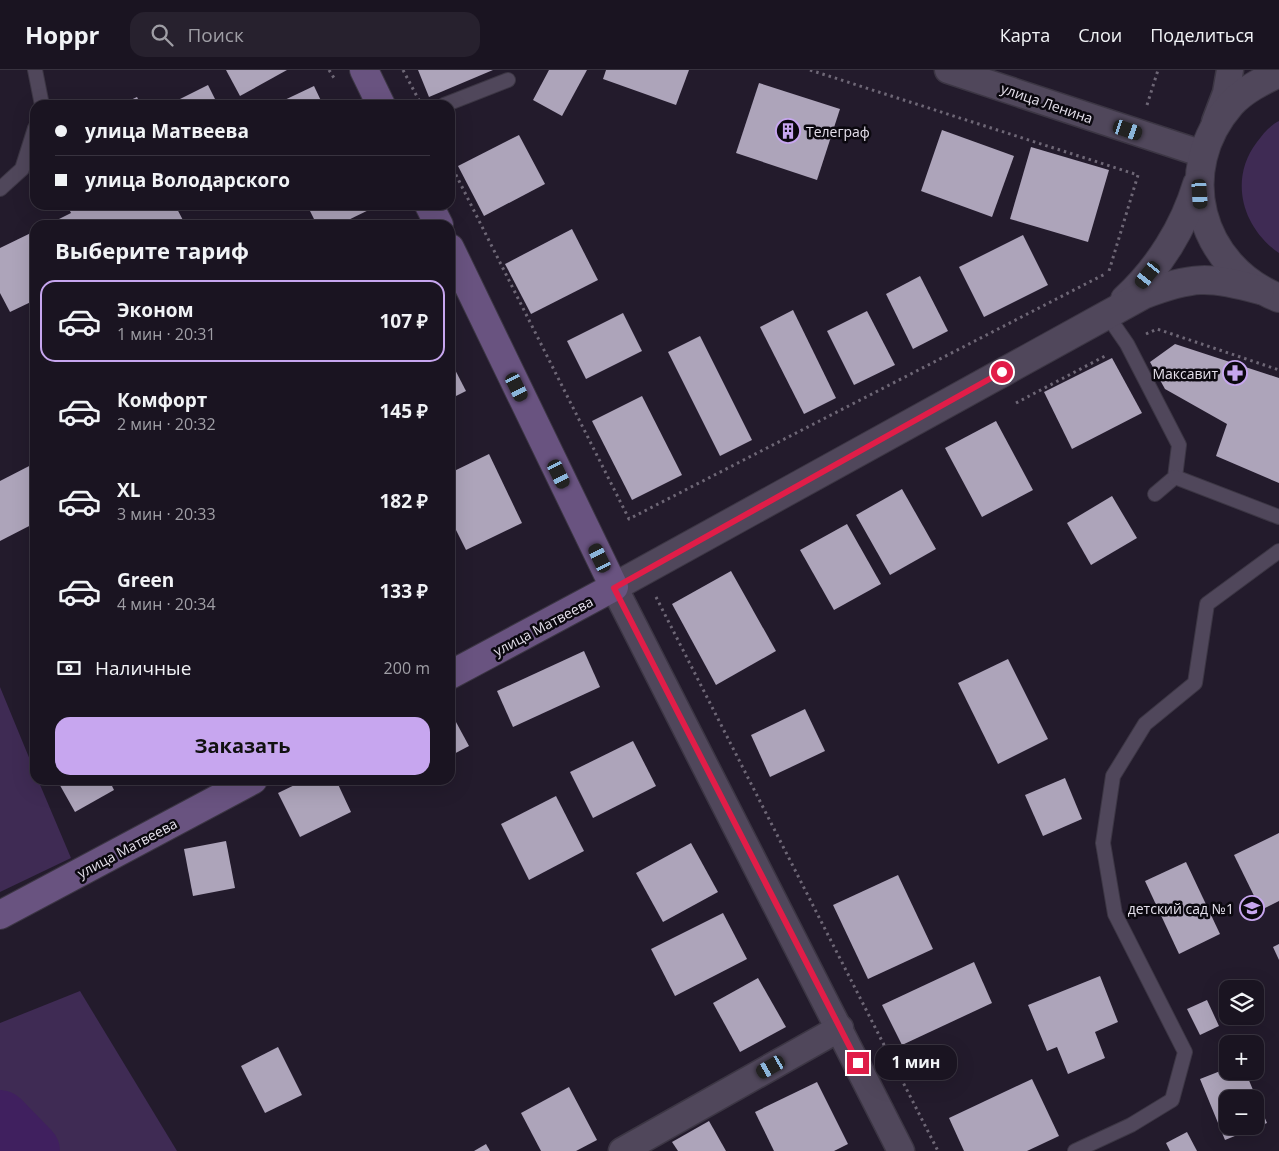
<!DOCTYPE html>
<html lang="ru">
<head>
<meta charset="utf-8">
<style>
  :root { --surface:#1a1421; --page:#27212e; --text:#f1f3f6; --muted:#9f9ea5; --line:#38333f; --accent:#c7a6ef }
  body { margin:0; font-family:"Open Sans",sans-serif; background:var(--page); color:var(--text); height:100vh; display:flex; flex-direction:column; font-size:19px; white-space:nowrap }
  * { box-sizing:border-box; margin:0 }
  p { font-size:16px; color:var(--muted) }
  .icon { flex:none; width:28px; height:28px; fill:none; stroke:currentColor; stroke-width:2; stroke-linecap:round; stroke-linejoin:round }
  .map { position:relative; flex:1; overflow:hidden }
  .panel { position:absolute; left:30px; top:150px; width:425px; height:565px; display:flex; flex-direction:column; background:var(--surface); border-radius:15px; box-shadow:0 5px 20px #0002,0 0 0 1px var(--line) }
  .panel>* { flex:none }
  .guide { position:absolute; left:30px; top:30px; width:425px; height:110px; border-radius:15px; box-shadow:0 5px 20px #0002,0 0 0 1px var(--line); display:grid; align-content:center; height:110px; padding:0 25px; background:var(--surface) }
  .controls { position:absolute; left:1219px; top:910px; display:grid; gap:10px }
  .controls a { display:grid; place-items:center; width:45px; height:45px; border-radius:10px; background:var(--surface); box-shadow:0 5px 20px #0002,0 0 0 1px var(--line); font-size:25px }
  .end { position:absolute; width:22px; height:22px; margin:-11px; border:6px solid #e11d48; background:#fff; box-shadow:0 0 0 2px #fff }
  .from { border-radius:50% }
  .bubble { position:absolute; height:35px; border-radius:15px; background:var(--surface); box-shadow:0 5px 20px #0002,0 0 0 1px var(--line); font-size:16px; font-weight:700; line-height:35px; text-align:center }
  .car { position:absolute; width:15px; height:30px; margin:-15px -8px; border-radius:6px; box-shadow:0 0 4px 1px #0007; background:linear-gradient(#222 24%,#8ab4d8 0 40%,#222 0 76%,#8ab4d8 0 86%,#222 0) }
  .guide b { display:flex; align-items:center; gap:18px; height:48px; font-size:19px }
  .guide b+b { border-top:1px solid var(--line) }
  .guide i { width:12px; height:12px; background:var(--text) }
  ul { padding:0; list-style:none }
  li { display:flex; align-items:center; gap:15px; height:82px; margin:0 10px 8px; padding:0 15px; border:2px solid transparent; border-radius:15px }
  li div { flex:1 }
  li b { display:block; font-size:19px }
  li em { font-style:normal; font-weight:700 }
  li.current { border-color:var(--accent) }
  li>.icon { width:45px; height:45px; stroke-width:1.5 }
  h2 { padding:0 25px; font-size:22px; line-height:60px }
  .pay { display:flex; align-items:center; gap:12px; height:55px; padding:0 25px; font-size:19px }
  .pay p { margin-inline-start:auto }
  .action { display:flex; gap:10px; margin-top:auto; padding:10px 25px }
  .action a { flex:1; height:58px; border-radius:15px; background:var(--accent); color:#111; font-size:20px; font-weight:700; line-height:58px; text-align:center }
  header { display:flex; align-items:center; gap:30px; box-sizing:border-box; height:70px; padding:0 25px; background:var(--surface); border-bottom:1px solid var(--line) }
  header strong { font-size:24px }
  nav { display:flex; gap:28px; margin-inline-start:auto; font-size:18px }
  .search { width:350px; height:45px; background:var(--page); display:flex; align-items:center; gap:12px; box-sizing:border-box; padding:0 18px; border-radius:15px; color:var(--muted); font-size:19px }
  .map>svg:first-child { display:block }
  .green { fill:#3f2b54 }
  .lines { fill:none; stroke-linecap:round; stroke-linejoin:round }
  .river { stroke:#40205f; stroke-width:58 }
  .building { fill:#ada4ba; fill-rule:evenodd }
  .service-casing { stroke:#3c3644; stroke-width:16 }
  .minor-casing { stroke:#3c3644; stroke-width:29 }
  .tertiary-casing { stroke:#3c3644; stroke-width:30 }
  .secondary-casing { stroke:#3c3644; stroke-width:30 }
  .path { stroke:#6e6776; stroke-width:3; stroke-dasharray:2.5 4; stroke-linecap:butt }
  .service { stroke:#50475b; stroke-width:14 }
  .minor { stroke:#50475b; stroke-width:26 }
  .tertiary { stroke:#50475b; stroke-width:28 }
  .secondary { stroke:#695380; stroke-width:28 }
  .route { stroke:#e11d48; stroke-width:6 }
  .labels { text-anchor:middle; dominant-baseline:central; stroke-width:5; stroke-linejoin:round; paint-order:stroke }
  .street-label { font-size:14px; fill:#e5e0ec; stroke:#0b080f }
  .poi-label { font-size:14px; fill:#e5e0ec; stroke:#0b080f; text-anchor:end }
</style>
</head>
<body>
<header>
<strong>Hoppr</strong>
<div class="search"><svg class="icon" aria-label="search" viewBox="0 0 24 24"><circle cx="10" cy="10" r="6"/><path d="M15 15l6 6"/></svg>Поиск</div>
<nav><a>Карта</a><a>Слои</a><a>Поделиться</a></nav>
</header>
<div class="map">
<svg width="1279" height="1081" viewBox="0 0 1279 1081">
  <rect width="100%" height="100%" fill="#231b2c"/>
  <g class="green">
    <path d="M1279,51V183C1243,158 1228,110 1257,72C1263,64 1269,56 1279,51Z"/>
    <polygon points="0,617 35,702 35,710 38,710 71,788 0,822"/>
    <polygon points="80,921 177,1081 0,1081 0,953"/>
  </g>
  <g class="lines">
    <polyline class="river" points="0,1049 31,1081"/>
  </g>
  <g class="building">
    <polygon points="226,0 287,0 240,26"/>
    <polygon points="418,0 493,0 429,27"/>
    <polygon points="549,0 587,0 562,46 533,30"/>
    <polygon points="606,0 689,0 676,35 603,9"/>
    <polygon points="759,13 840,39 817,110 736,83"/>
    <polygon points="208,15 218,35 168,35"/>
    <polygon points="314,16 323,35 274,35"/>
    <polygon points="137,27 141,35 120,35"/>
    <polygon points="942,60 1014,86 992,147 921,121"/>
    <polygon points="519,65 545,114 484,146 458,96"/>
    <polygon points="1031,77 1109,100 1088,172 1010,149"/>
    <polygon points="67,135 175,135 185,154 47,155 71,143"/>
    <polygon points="307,135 379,135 338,155 317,155"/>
    <polygon points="572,159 598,210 531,244 505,194"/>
    <polygon points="35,161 35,230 10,242 0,223 0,178"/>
    <polygon points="1023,165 1048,215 984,247 959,197"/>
    <polygon points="920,206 948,261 913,279 886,224"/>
    <polygon points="793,240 836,328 804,344 760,257"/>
    <polygon points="867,241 895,295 854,315 827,261"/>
    <polygon points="623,243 642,281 586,309 567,271"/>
    <polygon points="700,266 752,370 720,386 668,282"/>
    <polygon points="1175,274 1279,308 1279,413 1216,386 1227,354 1165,319 1150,292"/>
    <polygon points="1112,288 1142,343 1072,379 1044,322"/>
    <polygon points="450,290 466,321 450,329"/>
    <polygon points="642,326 682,405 632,430 592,351"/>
    <polygon points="996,351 1033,420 982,447 945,378"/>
    <polygon points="489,384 522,453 466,480 450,448 450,403"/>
    <polygon points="35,393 35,453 0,471 0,411"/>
    <polygon points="902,419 936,479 890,505 856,445"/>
    <polygon points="1112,426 1137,468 1091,495 1067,453"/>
    <polygon points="847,454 881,514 834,540 800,480"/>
    <polygon points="731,501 776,581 716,615 672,534"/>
    <polygon points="584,581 600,617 513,657 497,621"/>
    <polygon points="1008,589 1048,669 998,694 958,613"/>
    <polygon points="805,639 825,681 770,707 751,665"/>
    <polygon points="450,641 469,676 450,686"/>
    <polygon points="633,671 656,716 593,748 570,702"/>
    <polygon points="1065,708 1082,749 1043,766 1025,725"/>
    <polygon points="57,710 109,710 114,720 75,742"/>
    <polygon points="305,710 336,710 351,742 300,767 278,723"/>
    <polygon points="556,726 584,781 529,810 501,754"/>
    <polygon points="1279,763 1279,831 1261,840 1234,785"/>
    <polygon points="226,771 235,818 193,826 184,779"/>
    <polygon points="691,773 718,822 663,852 636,803"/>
    <polygon points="1186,792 1220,864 1179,884 1145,811"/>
    <polygon points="898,805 933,879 868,909 833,835"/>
    <polygon points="723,843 747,889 675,926 651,879"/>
    <polygon points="1279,874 1279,890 1273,877"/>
    <polygon points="974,892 992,933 902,975 882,935"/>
    <polygon points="1100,906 1118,952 1095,962 1105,988 1068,1004 1057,977 1047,981 1028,935"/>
    <polygon points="758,908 786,957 740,982 713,933"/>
    <polygon points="1207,930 1219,956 1200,965 1187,939"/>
    <polygon points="278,977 302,1025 265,1043 241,996"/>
    <path d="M1228,998V1001H1245L1267,1053L1225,1070L1200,1009ZM1228,1029H1255V1056H1228Z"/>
    <polygon points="1032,1009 1059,1066 1027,1081 964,1081 949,1048"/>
    <polygon points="817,1012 848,1074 834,1081 774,1081 755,1042"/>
    <polygon points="569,1017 597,1070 576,1081 541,1081 521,1043"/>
    <polygon points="709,1051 726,1081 678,1081 672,1072"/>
    <polygon points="1187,1062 1197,1081 1170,1081 1166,1073"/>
    <polygon points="486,1074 490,1081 474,1081"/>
  </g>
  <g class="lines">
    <defs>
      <g id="service">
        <polyline points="35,0 42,35"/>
        <polyline points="444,35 508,10"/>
        <polyline points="0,119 22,99 35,58"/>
        <polyline points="1107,245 1127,274 1179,375 1175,407 1155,424"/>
        <polyline points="1175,407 1279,447"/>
        <polyline points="1075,1081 1131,1055 1172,1030 1185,982 1115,844 1103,773 1113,706 1145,654 1195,613 1207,534 1279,481"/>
      </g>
      <g id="minor">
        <polyline points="948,0 1203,84"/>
        <polyline points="1215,52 1226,23 1230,0"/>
        <polyline points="614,517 901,1081"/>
        <polyline points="622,1081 840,958"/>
      </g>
      <g id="tertiary">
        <path d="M1279,3C1262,11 1244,20 1231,34C1173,100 1199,196 1279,228"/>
        <path d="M1125,229C1159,198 1184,157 1197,114"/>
        <path d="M614,517L1143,225C1193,206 1208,206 1260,220"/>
      </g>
      <g id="secondary">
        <polyline points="364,0 381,35"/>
        <polyline points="429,135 439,155"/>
        <polyline points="450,178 614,517 450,605"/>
        <polyline points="0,845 253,710"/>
      </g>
    </defs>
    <use href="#service" class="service-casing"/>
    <use href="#minor" class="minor-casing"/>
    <use href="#tertiary" class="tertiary-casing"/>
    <use href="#secondary" class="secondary-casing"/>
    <g class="path">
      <polyline points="329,0 334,8"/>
      <polyline points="403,0 421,34"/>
      <polyline points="810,0 1138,105 1109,201"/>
      <polyline points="1147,35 1158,0"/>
      <polyline points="450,93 629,449 1105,204"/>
      <polyline points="1146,264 1157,259 1279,300"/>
      <polyline points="1016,333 1107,285"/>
      <polyline points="656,527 938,1081"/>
    </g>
    <use href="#service" class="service"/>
    <use href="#minor" class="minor"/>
    <use href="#tertiary" class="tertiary"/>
    <use href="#secondary" class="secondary"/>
  </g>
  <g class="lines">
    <polyline class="route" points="858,993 614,518 1002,302"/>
  </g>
  <defs>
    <symbol id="building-ring" viewBox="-11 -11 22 22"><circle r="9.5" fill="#0b080f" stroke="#c7a6ef" stroke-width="1.5"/><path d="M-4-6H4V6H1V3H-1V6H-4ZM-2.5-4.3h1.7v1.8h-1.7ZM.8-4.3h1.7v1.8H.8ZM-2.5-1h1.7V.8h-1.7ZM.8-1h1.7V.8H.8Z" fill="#c7a6ef"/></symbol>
    <symbol id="pharmacy-ring" viewBox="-11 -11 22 22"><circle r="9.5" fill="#0b080f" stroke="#c7a6ef" stroke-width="1.5"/><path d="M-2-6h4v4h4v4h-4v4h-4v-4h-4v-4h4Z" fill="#c7a6ef"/></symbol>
    <symbol id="school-ring" viewBox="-11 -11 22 22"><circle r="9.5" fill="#0b080f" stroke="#c7a6ef" stroke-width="1.5"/><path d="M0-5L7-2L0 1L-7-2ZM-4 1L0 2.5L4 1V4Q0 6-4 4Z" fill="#c7a6ef"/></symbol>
  </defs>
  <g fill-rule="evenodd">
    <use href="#building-ring" x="774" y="47" width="28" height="28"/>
    <use href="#pharmacy-ring" x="1221" y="289" width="28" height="28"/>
    <use href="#school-ring" x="1238" y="824" width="28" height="28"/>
  </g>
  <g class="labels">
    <g class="street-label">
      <text transform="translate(1047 33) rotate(19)">улица Ленина</text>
      <text transform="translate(543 556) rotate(-28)">улица Матвеева</text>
      <text transform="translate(127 778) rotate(-28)">улица Матвеева</text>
    </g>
    <g class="poi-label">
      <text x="806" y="61" text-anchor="start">Телеграф</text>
      <text x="1218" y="303">Максавит</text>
      <text x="1234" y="838">детский сад №1</text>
    </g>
  </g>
</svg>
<div class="controls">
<a><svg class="icon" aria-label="layers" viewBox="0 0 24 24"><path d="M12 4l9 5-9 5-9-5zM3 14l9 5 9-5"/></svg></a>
<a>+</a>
<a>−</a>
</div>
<i class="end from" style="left:1002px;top:302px"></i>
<i class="end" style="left:858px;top:993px"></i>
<div class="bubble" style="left:875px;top:975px;width:82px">1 мин</div>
<i class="car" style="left:1128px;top:60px;rotate:109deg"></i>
<i class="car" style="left:1200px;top:124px;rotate:176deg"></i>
<i class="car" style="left:1148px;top:205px;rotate:219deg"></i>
<i class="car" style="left:517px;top:317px;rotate:154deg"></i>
<i class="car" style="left:559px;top:404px;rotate:154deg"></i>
<i class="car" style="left:600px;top:488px;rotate:334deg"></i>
<i class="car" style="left:771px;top:997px;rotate:240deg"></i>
<div class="guide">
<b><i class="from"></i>улица Матвеева</b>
<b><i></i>улица Володарского</b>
</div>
<section class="panel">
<h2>Выберите тариф</h2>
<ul>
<li class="current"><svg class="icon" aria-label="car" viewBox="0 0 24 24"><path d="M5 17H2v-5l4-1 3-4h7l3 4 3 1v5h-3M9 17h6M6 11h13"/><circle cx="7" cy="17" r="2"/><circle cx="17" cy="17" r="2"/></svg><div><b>Эконом</b><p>1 мин · 20:31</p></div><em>107 ₽</em></li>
<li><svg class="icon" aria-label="car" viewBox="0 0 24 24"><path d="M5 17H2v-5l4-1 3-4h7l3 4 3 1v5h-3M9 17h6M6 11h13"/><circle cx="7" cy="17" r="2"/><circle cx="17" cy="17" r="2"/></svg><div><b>Комфорт</b><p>2 мин · 20:32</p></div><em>145 ₽</em></li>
<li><svg class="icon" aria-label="car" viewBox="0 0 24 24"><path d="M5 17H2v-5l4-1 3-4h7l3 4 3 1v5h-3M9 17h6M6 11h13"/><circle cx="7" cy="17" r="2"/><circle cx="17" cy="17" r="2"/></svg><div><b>XL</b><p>3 мин · 20:33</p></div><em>182 ₽</em></li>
<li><svg class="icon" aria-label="car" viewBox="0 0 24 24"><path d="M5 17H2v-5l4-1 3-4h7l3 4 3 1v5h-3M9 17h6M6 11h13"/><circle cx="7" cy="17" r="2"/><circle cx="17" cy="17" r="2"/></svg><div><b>Green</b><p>4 мин · 20:34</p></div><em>133 ₽</em></li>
</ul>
<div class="pay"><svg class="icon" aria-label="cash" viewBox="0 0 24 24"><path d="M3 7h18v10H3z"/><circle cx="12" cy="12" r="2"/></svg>Наличные<p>200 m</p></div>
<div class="action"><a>Заказать</a></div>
</section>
</div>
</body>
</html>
